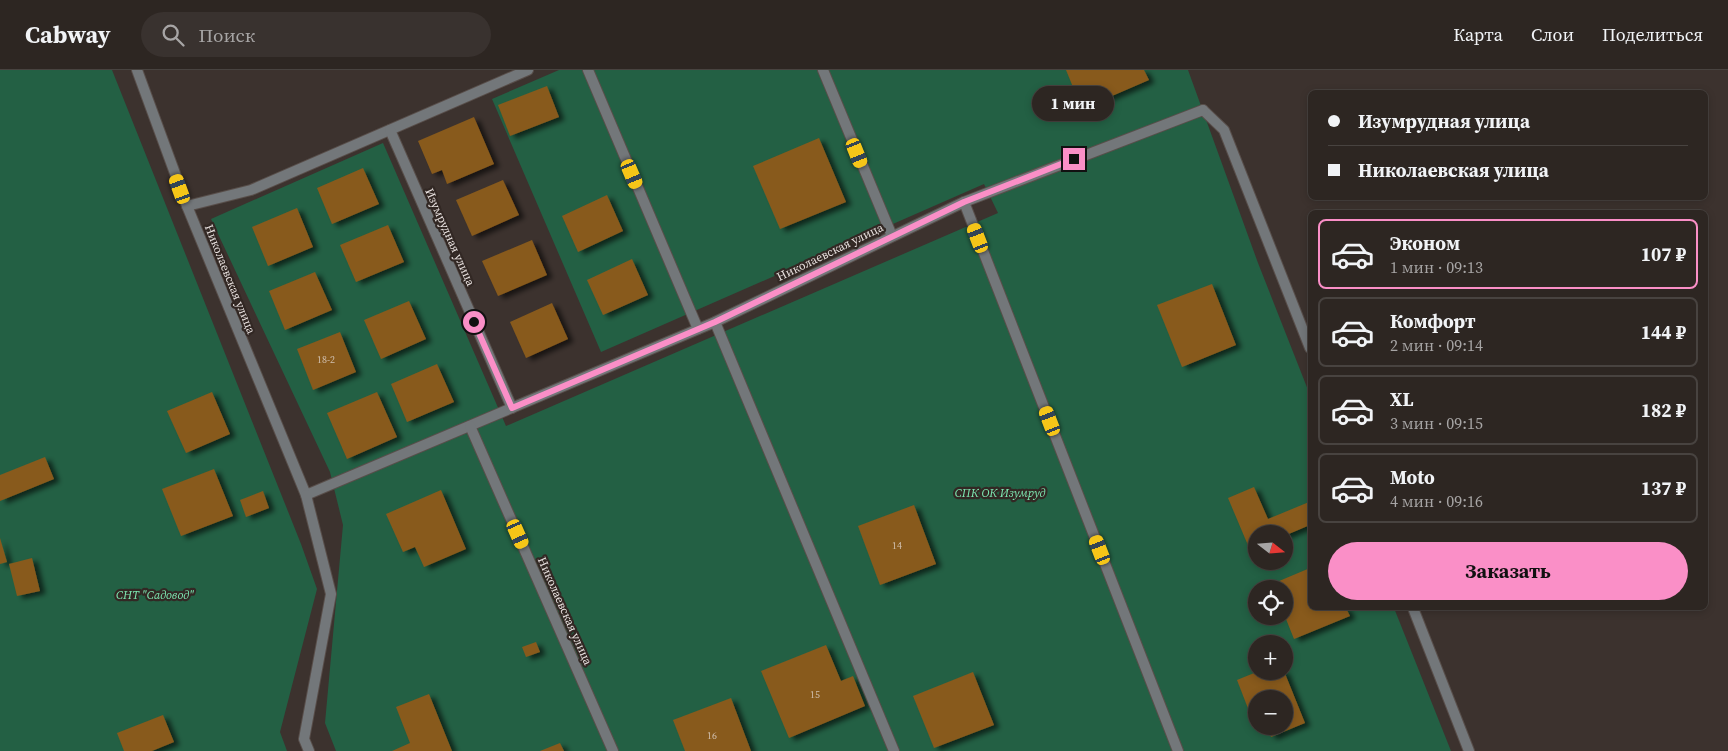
<!DOCTYPE html>
<html lang="ru">
<head>
<meta charset="utf-8">
<style>
  :root { --surface:#2d2622; --page:#39322f; --text:#f1f3f6; --muted:#a7a5a5; --line:#484340; --accent:#fa8fc7 }
  body { margin:0; font-family:"Source Serif 4",serif; background:var(--page); color:var(--text); height:100vh; display:flex; flex-direction:column; font-size:19px; white-space:nowrap }
  * { box-sizing:border-box; margin:0 }
  p { font-size:16px; color:var(--muted) }
  .icon { flex:none; width:28px; height:28px; fill:none; stroke:currentColor; stroke-width:2; stroke-linecap:round; stroke-linejoin:round }
  .map { position:relative; flex:1; overflow:hidden }
  .sheet { position:absolute; left:1308px; top:140px; width:400px; height:400px; display:flex; flex-direction:column; background:var(--surface); border-radius:8px; box-shadow:0 2px 8px #0003,0 0 0 1px var(--line) }
  .sheet>* { flex:none }
  .hud { position:absolute; left:1308px; top:20px; width:400px; height:110px; border-radius:8px; box-shadow:0 2px 8px #0003,0 0 0 1px var(--line); display:grid; align-content:center; height:110px; padding:0 20px; background:var(--surface) }
  .needle { width:32px; rotate:107deg }
  .buttons { position:absolute; left:1248px; top:455px; display:grid; gap:10px }
  .buttons a { display:grid; place-items:center; width:45px; height:45px; border-radius:50%; background:var(--surface); box-shadow:0 2px 8px #0003,0 0 0 1px var(--line); font-size:25px }
  .end { position:absolute; width:22px; height:22px; margin:-11px; border:6px solid #fa8fc7; background:#111; box-shadow:0 0 0 2px #111 }
  .from { border-radius:50% }
  .bubble { position:absolute; height:35px; border-radius:18px; background:var(--surface); box-shadow:0 2px 8px #0003,0 0 0 1px var(--line); font-size:16px; font-weight:700; line-height:35px; text-align:center }
  .car { position:absolute; width:15px; height:30px; margin:-15px -8px; border-radius:6px; box-shadow:0 0 4px 1px #0007; background:linear-gradient(#f5c518 24%,#345 0 40%,#f5c518 0 76%,#345 0 86%,#f5c518 0) }
  .hud b { display:flex; align-items:center; gap:18px; height:48px; font-size:19px }
  .hud b+b { border-top:1px solid var(--line) }
  .hud i { width:12px; height:12px; background:var(--text) }
  ul { padding:9px 0 0; list-style:none }
  li { display:flex; align-items:center; gap:15px; height:70px; margin:0 10px 8px; padding:0 10px; border:2px solid var(--line); border-radius:8px }
  li div { flex:1 }
  li b { display:block; font-size:19px }
  li em { font-style:normal; font-weight:700 }
  li.current { border-color:var(--accent) }
  li>.icon { width:45px; height:45px; stroke-width:1.5 }
  .action { display:flex; gap:10px; margin-top:auto; padding:10px 20px }
  .action a { flex:1; height:58px; border-radius:30px; background:var(--accent); color:#111; font-size:20px; font-weight:700; line-height:58px; text-align:center }
  header { display:flex; align-items:center; gap:30px; box-sizing:border-box; height:70px; padding:0 25px; background:var(--surface); border-bottom:1px solid var(--line) }
  header strong { font-size:24px }
  nav { display:flex; gap:28px; margin-inline-start:auto; font-size:18px }
  .search { width:350px; height:45px; background:var(--page); display:flex; align-items:center; gap:12px; box-sizing:border-box; padding:0 18px; border-radius:28px; color:var(--muted); font-size:19px }
  .map>svg:first-child { display:block }
  .green { fill:#236044; fill-rule:evenodd }
  .building { fill:#885a1b; filter:url(#shadow) }
  .lines { fill:none; stroke-linecap:round; stroke-linejoin:round }
  .service-casing { stroke:#584e4a; stroke-width:12 }
  .minor-casing { stroke:#584e4a; stroke-width:12 }
  .service { stroke:#73777a; stroke-width:10 }
  .minor { stroke:#73777a; stroke-width:10 }
  .route { stroke:#fa8fc7; stroke-width:6 }
  .labels { text-anchor:middle; dominant-baseline:central; stroke-width:4.5; stroke-linejoin:round; paint-order:stroke }
  .number-label { font-size:10px; fill:#d0bfae }
  .street-label { font-size:12px; fill:#e8e1df; stroke:#322824 }
  .park-label { font-size:12px; font-style:italic; fill:#7de8b2; stroke:#322824 }
</style>
</head>
<body>
<header>
<strong>Cabway</strong>
<div class="search"><svg class="icon" aria-label="search" viewBox="0 0 24 24"><circle cx="10" cy="10" r="6"/><path d="M15 15l6 6"/></svg>Поиск</div>
<nav><a>Карта</a><a>Слои</a><a>Поделиться</a></nav>
</header>
<div class="map">
<svg width="1728" height="681" viewBox="0 0 1728 681">
  <defs>
    <filter id="shadow"><feDropShadow dx="5.5" dy="3" stdDeviation="2.5" flood-color="#0009"/></filter>
  </defs>
  <rect width="100%" height="100%" fill="#3c322e"/>
  <g class="green">
    <polygon points="0,0 112,0 301,474 317,519 280,662 287,681 0,681"/>
    <path d="M559,0H1188L1258,193L1310,325V538H1394L1451,681H336L325,653L343,455L330,402L211,149L383,73L506,356L998,143L984,114L601,282L492,29ZM1256,464H1284V491H1256ZM1256,519H1284V546H1256ZM1256,574H1284V601H1256ZM1256,629H1284V656H1256Z"/>
  </g>
  <g class="building">
    <polygon points="1066,0 1144,0 1149,10 1082,39"/>
    <polygon points="547,16 559,47 510,66 498,35"/>
    <polygon points="474,47 494,94 447,114 442,100 432,104 418,71"/>
    <polygon points="819,68 846,132 780,159 753,96"/>
    <polygon points="363,98 379,134 332,154 317,118"/>
    <polygon points="503,110 519,145 472,166 456,130"/>
    <polygon points="607,125 623,161 578,182 562,146"/>
    <polygon points="297,138 313,177 268,196 252,157"/>
    <polygon points="388,155 404,192 356,212 340,175"/>
    <polygon points="532,170 547,205 498,226 482,191"/>
    <polygon points="632,189 648,225 603,245 587,210"/>
    <polygon points="315,202 332,240 285,260 269,221"/>
    <polygon points="1212,214 1236,275 1182,297 1157,235"/>
    <polygon points="409,231 426,269 381,289 364,250"/>
    <polygon points="552,233 568,269 526,288 510,252"/>
    <polygon points="340,262 356,302 313,320 297,279"/>
    <polygon points="437,294 454,332 407,352 391,314"/>
    <polygon points="212,322 230,364 186,383 167,341"/>
    <polygon points="377,322 397,367 347,389 327,343"/>
    <polygon points="45,387 54,409 0,431 0,405"/>
    <polygon points="214,399 233,446 181,466 162,419"/>
    <polygon points="1254,417 1268,449 1309,432 1310,455 1284,466 1284,464 1256,464 1256,478 1250,480 1228,428"/>
    <polygon points="441,420 466,479 424,497 415,477 403,482 386,444"/>
    <polygon points="263,421 269,438 246,447 240,430"/>
    <polygon points="914,435 936,494 880,515 858,456"/>
    <polygon points="0,468 7,492 0,494"/>
    <polygon points="32,488 40,521 17,526 9,494"/>
    <polygon points="1310,498 1310,538 1346,538 1350,546 1294,569 1284,544 1284,519 1273,519 1272,514"/>
    <polygon points="536,572 540,582 526,587 522,577"/>
    <polygon points="826,575 841,611 853,606 865,636 789,668 761,601"/>
    <polygon points="1259,601 1284,601 1305,653 1271,667 1267,656 1284,656 1284,629 1256,629 1256,659 1237,610"/>
    <polygon points="973,602 994,655 934,678 913,626"/>
    <polygon points="429,624 452,681 392,681 410,673 396,637"/>
    <polygon points="731,628 751,681 685,681 673,650"/>
    <polygon points="163,645 174,672 152,681 124,681 117,663"/>
    <polygon points="560,673 564,681 540,681"/>
  </g>
  <g class="lines">
    <defs>
      <g id="service">
        <polyline points="1203,40 1224,60 1310,278"/>
        <polyline points="964,132 1178,681"/>
        <polyline points="187,136 251,120 528,0"/>
        <polyline points="1413,538 1469,681"/>
      </g>
      <g id="minor">
        <polyline points="137,0 187,136 306,425 715,252 964,132 1203,40"/>
        <polyline points="588,0 698,259"/>
        <polyline points="823,0 892,166"/>
        <polyline points="390,60 512,338"/>
        <polyline points="715,252 894,681"/>
        <polyline points="470,356 613,681"/>
        <polyline points="306,425 331,524 304,669 309,681"/>
      </g>
    </defs>
    <use href="#service" class="service-casing"/>
    <use href="#minor" class="minor-casing"/>
    <use href="#service" class="service"/>
    <use href="#minor" class="minor"/>
  </g>
  <g class="lines">
    <polyline class="route" points="474,252 512,338 715,252 964,132 1074,89"/>
  </g>
  <g class="labels">
    <g class="number-label">
      <text x="326" y="289">18-2</text>
      <text x="897" y="475">14</text>
      <text x="815" y="624">15</text>
      <text x="712" y="665">16</text>
    </g>
    <g class="street-label">
      <text transform="translate(450 167) rotate(66)">Изумрудная улица</text>
      <text transform="translate(830 182) rotate(-26)">Николаевская улица</text>
      <text transform="translate(230 209) rotate(68)">Николаевская улица</text>
      <text transform="translate(565 541) rotate(66)">Николаевская улица</text>
    </g>
    <g class="park-label">
      <text x="1000" y="423">СПК ОК Изумруд</text>
      <text x="155" y="525">СНТ "Садовод"</text>
    </g>
  </g>
</svg>
<div class="buttons">
<a><svg class="needle" viewBox="-14 -14 28 28"><path d="M0-13l5 13h-10z" fill="#e53935"/><path d="M0 13l5-13h-10z" fill="#a7a5a5"/></svg></a>
<a><svg class="icon" aria-label="locate" viewBox="0 0 24 24"><circle cx="12" cy="12" r="6"/><path d="M12 2v4M12 18v4M2 12h4M18 12h4"/></svg></a>
<a>+</a>
<a>−</a>
</div>
<i class="end from" style="left:474px;top:252px"></i>
<i class="end" style="left:1074px;top:89px"></i>
<div class="bubble" style="left:1032px;top:16px;width:82px">1 мин</div>
<i class="car" style="left:857px;top:83px;rotate:158deg"></i>
<i class="car" style="left:632px;top:104px;rotate:157deg"></i>
<i class="car" style="left:180px;top:119px;rotate:340deg"></i>
<i class="car" style="left:978px;top:168px;rotate:339deg"></i>
<i class="car" style="left:1050px;top:351px;rotate:339deg"></i>
<i class="car" style="left:518px;top:464px;rotate:156deg"></i>
<i class="car" style="left:1100px;top:480px;rotate:339deg"></i>
<div class="hud">
<b><i class="from"></i>Изумрудная улица</b>
<b><i></i>Николаевская улица</b>
</div>
<section class="sheet">
<ul>
<li class="current"><svg class="icon" aria-label="car" viewBox="0 0 24 24"><path d="M5 17H2v-5l4-1 3-4h7l3 4 3 1v5h-3M9 17h6M6 11h13"/><circle cx="7" cy="17" r="2"/><circle cx="17" cy="17" r="2"/></svg><div><b>Эконом</b><p>1 мин · 09:13</p></div><em>107 ₽</em></li>
<li><svg class="icon" aria-label="car" viewBox="0 0 24 24"><path d="M5 17H2v-5l4-1 3-4h7l3 4 3 1v5h-3M9 17h6M6 11h13"/><circle cx="7" cy="17" r="2"/><circle cx="17" cy="17" r="2"/></svg><div><b>Комфорт</b><p>2 мин · 09:14</p></div><em>144 ₽</em></li>
<li><svg class="icon" aria-label="car" viewBox="0 0 24 24"><path d="M5 17H2v-5l4-1 3-4h7l3 4 3 1v5h-3M9 17h6M6 11h13"/><circle cx="7" cy="17" r="2"/><circle cx="17" cy="17" r="2"/></svg><div><b>XL</b><p>3 мин · 09:15</p></div><em>182 ₽</em></li>
<li><svg class="icon" aria-label="car" viewBox="0 0 24 24"><path d="M5 17H2v-5l4-1 3-4h7l3 4 3 1v5h-3M9 17h6M6 11h13"/><circle cx="7" cy="17" r="2"/><circle cx="17" cy="17" r="2"/></svg><div><b>Moto</b><p>4 мин · 09:16</p></div><em>137 ₽</em></li>
</ul>
<div class="action"><a>Заказать</a></div>
</section>
</div>
</body>
</html>
